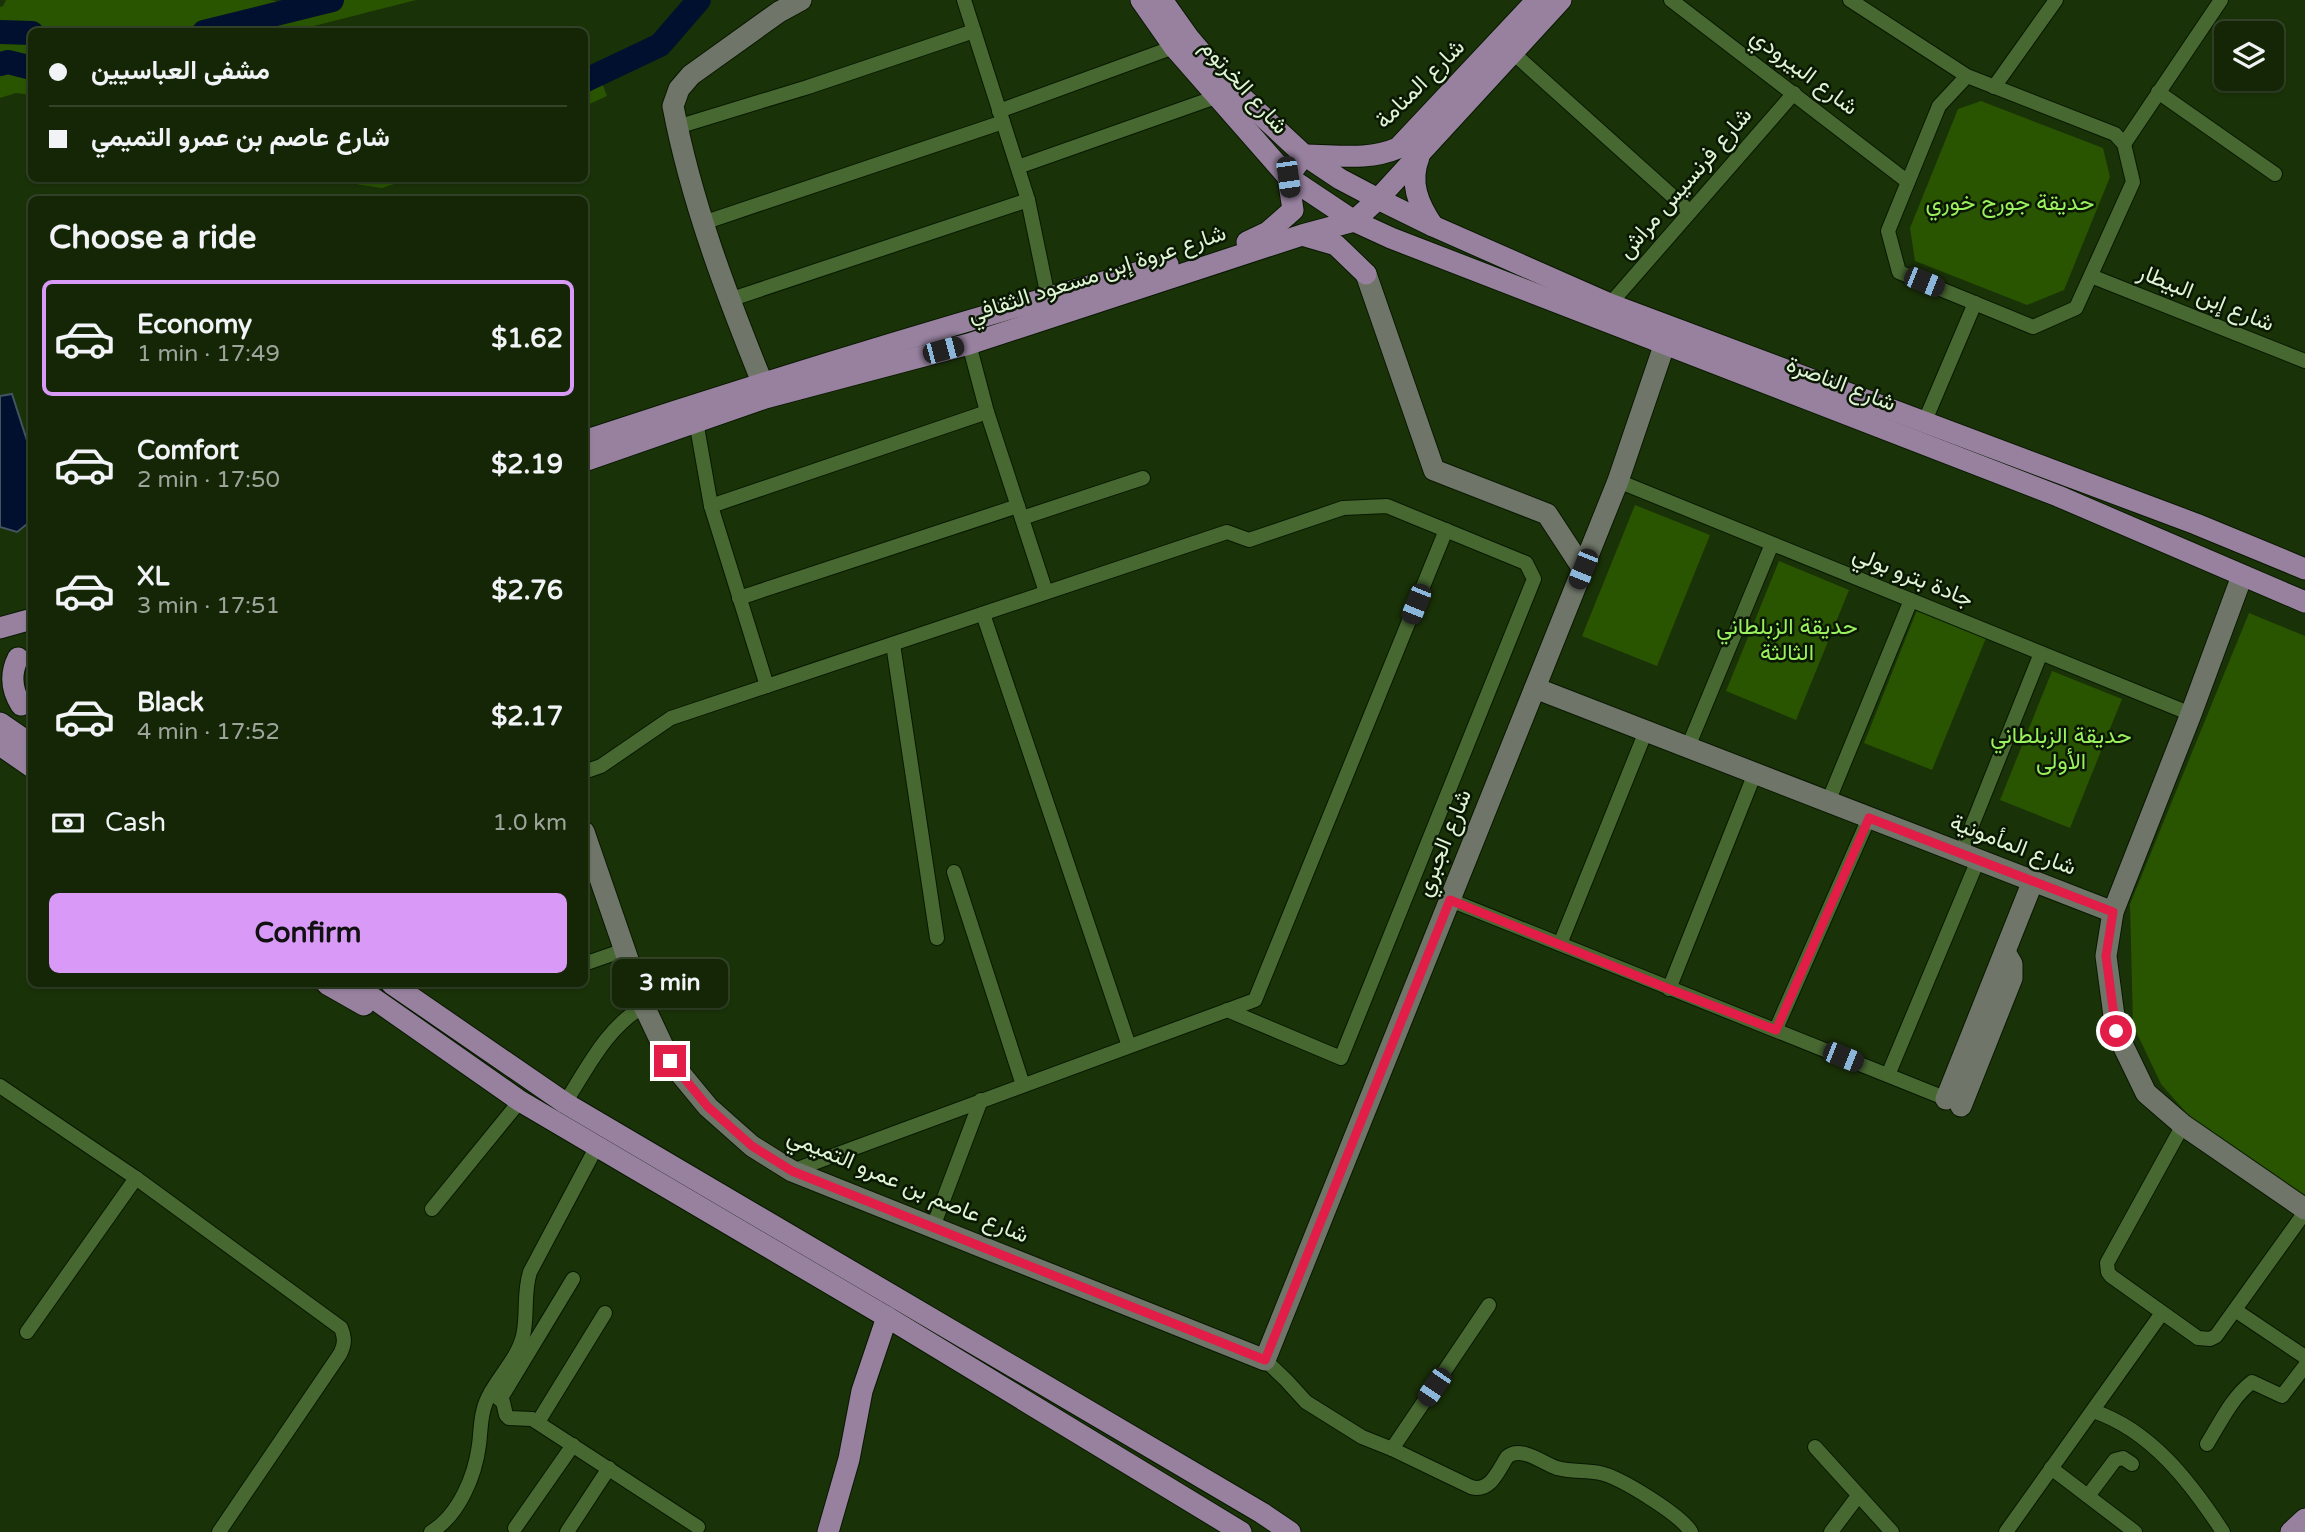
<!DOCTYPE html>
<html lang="en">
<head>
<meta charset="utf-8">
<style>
  :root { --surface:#142606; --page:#213214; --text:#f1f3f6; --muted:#9da59b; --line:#334328; --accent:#d99af7 }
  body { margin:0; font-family:"Varela Round",Vazirmatn,sans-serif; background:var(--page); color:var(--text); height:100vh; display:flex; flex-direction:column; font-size:26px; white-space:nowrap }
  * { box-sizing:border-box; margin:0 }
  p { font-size:23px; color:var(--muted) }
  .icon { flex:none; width:38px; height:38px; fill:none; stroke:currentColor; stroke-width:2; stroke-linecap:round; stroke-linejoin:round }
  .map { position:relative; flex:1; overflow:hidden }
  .sheet { position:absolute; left:28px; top:196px; width:560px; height:791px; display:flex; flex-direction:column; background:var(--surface); border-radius:10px; box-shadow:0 2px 5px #0004,0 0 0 2px var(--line) }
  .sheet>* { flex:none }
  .banner { position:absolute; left:28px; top:28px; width:560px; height:154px; border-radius:10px; box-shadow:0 2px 5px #0004,0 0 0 2px var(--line); display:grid; align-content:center; height:154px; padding:0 21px; background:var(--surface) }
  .fabs { position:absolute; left:2214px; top:21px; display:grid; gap:14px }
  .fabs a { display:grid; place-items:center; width:70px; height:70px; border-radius:10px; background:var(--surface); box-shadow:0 2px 5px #0004,0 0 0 2px var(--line); font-size:35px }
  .end { position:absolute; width:32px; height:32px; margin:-16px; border:9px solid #e11d48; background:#fff; box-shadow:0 0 0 4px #fff }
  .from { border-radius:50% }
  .bubble { position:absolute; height:49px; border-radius:10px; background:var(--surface); box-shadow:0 2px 5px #0004,0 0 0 2px var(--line); font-size:23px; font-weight:700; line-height:49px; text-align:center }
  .car { position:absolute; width:21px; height:42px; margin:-21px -10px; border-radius:9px; box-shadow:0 0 5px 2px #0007; background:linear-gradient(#222 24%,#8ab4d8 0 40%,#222 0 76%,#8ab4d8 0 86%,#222 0) }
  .banner b { display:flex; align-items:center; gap:24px; height:66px; font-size:26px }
  .banner b+b { border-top:2px solid var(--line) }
  .banner i { width:18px; height:18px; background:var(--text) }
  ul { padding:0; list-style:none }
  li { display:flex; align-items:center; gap:21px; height:116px; margin:0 14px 10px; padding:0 7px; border:4px solid transparent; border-radius:10px }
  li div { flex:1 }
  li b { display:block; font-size:26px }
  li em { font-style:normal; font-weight:700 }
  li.current { border-color:var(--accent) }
  li>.icon { width:63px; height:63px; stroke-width:1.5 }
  h2 { padding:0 21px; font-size:32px; line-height:84px }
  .pay { display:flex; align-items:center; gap:18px; height:77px; padding:0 21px; font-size:26px }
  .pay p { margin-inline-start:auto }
  .button { display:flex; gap:14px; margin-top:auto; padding:14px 21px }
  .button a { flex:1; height:80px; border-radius:10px; background:var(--accent); color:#111; font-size:28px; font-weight:700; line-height:80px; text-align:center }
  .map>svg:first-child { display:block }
  .green { fill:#295400 }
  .water { fill:#00102e; stroke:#435460; stroke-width:2 }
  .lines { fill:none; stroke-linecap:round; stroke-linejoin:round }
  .river { stroke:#00102e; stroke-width:24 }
  .street-casing { stroke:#081800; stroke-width:16 }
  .secondary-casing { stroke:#081800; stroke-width:23 }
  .primary-casing { stroke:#081800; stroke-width:23 }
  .street { stroke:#476831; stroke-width:14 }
  .secondary { stroke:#6f7568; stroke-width:21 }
  .primary { stroke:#97819f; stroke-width:21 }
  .route { stroke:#e11d48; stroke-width:9 }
  .labels { text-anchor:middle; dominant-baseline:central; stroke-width:5; stroke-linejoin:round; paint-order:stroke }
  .street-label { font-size:23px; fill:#dff3d5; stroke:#0a1803 }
  .park-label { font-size:23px; fill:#9af05d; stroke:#0a1803 }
</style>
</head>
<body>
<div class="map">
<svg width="2305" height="1532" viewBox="0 0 2305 1532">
  <rect width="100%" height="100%" fill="#1a3208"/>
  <g class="green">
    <polygon points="6,0 270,0 288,3 298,0 416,0 294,31 32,32 31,95 16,93 0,98 0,7 3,6"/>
    <polygon points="595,65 607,96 585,106 585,70"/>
    <polygon points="1981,101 2103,148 2110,177 2064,290 2027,305 1915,261 1910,228 1958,109"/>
    <polygon points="322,179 409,178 409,179 382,188"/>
    <polygon points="1635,505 1710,535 1657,666 1582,636"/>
    <polygon points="1779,561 1849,590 1796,720 1726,691"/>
    <polygon points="1917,610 1986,638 1932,770 1864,743"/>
    <polygon points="2249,613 2305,636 2305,1200 2197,1125 2161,1084 2133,1025 2130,904"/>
    <polygon points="2052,671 2122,699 2070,828 2000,800"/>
  </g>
  <polygon class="water" points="12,394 31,453 31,521 17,532 0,527 0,396"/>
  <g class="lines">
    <g class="river">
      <polyline points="0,32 32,33"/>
      <polyline points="204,32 332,0"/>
      <polyline points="0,64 8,62 32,68"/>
      <polyline points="584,81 660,45 699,0"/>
    </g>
    <defs>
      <g id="street">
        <polyline points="964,0 1028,200 1048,297"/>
        <polyline points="1671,0 1908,182"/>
        <polyline points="1850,0 1967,76 2115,134 2124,144 2133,182 2076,308 2033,327 1899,272 1888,231 1939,106 1967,76"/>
        <polyline points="1512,52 1689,211"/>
        <polyline points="1994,87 2056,0"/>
        <polyline points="2158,92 2275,174"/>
        <polyline points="999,111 1174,47"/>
        <polyline points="677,127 808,87 974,31"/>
        <polyline points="2124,144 2221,0"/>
        <polyline points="1018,167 1216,97"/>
        <polyline points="703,223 1003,122"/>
        <polyline points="2091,276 2305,361"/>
        <polyline points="729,300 1028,200"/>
        <polyline points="1610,304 1794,93"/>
        <polyline points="969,344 987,412 1046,592"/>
        <polyline points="696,421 711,506 767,686"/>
        <polyline points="1924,423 1975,303"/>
        <polyline points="1618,481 2191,714"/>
        <polyline points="711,506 987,412"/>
        <polyline points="1022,518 1143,478"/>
        <polyline points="739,598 1018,506"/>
        <polyline points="983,614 1129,1046"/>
        <polyline points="893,644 937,938"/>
        <polyline points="1688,747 1772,544"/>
        <polyline points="584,772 601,766 671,718 1227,532 1249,540 1343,508 1387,506 1526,563 1534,579 1341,1058 1227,1010"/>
        <polyline points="1828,802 1911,600"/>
        <polyline points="1961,853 2041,653"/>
        <polyline points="954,872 1023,1085"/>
        <polyline points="1450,900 1952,1101"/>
        <polyline points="1560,944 1646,731"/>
        <polyline points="584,964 624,950"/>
        <polyline points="1669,989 1755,773"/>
        <polyline points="1776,1029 1869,818"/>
        <polyline points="1888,1075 1978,860"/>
        <path d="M0,1086L136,1178L341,1328C345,1338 345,1344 340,1354L219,1532"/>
        <path d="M565,1103C588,1067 607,1027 644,1006"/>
        <polyline points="2183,1125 2107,1263 2108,1272 2111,1276 2198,1338 2210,1339 2216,1336 2305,1212"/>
        <polyline points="792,1171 1255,1000 1446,530"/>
        <polyline points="432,1209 520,1101"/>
        <polyline points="933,1227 981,1100"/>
        <polyline points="2235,1310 2305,1357"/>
        <polyline points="27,1332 136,1178"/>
        <path d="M1265,1360L1286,1380L1306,1402L1362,1437L1392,1449L1471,1487C1490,1493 1498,1471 1507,1457C1521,1445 1542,1463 1557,1468C1571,1472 1586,1470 1600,1473C1620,1477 1681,1515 1691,1532"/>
        <polyline points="491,1392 503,1402 506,1415 509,1418 532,1419 698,1527"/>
        <polyline points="501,1398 573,1279"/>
        <path d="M2093,1411C2151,1430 2191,1483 2223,1532"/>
        <polyline points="538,1422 605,1313"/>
        <path d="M2207,1444C2220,1423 2232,1397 2252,1382L2282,1396L2305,1366"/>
        <polyline points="1815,1447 1892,1532"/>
        <polyline points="1392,1449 1489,1305"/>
        <polyline points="2051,1468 2135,1532"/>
        <polyline points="2088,1496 2115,1460 2123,1458 2132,1464"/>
        <polyline points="515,1528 573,1445"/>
        <path d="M431,1532C459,1515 475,1476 479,1445C481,1430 480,1416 486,1402C495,1379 517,1361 523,1336C528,1315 523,1294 530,1272L597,1146"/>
        <polyline points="567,1532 609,1468"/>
        <polyline points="1831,1532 1858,1496"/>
        <polyline points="2006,1532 2162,1313"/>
      </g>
      <g id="secondary">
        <polyline points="1366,274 1434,470 1547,514 1583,569"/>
        <path d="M762,382C726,293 691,201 673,106L679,89L691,75L779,12L801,0"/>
        <polyline points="2242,576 2191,714 2113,912 2106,956 2116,1031 2146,1093 2183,1125 2305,1209"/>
        <polyline points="1535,688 2113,912"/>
        <polyline points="584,832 644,1006 670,1061 708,1107 752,1146 792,1171 1265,1360 1618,481 1665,343"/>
        <polyline points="1946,1099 2033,881"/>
        <polyline points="1961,1106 2012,978 2012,964 2005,952"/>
      </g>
      <g id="primary">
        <polyline points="1141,0 1174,47 1288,177 1354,221 1391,238 2058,496 2305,602"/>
        <polyline points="1162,0 1189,38 1230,86 1304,155 1340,179 1378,199 1433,226 1610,304 2196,524 2305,569"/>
        <path d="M1419,157C1409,182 1418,204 1433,226"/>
        <polyline points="1305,236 1336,245 1366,274"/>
        <path d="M1247,242L1268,232L1293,210L1288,177L1304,155C1336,155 1368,161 1398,148L1537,0"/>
        <path d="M584,441C778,377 972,318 1168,264"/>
        <polyline points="584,461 765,398 969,344 1302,235 1354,221 1378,199 1561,0"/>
        <polyline points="0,628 32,619"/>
        <path d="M18,658C10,674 11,689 21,705"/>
        <polyline points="0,723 32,745"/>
        <polyline points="0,745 32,767"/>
        <polyline points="327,984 364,1005"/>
        <polyline points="353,984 520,1101 887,1317 1241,1532"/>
        <polyline points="392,984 565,1103 1262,1513 1290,1532"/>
        <polyline points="828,1532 849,1459 862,1391 887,1317"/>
        <polyline points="2291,1532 2305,1519"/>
      </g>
    </defs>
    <use href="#street" class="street-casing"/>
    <use href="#secondary" class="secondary-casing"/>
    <use href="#primary" class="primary-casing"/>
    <use href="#street" class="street"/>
    <use href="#secondary" class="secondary"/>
    <use href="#primary" class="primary"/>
  </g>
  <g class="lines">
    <polyline class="route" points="670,1061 708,1107 752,1146 792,1171 1265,1360 1450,900 1669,989 1776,1030 1869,818 2113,912 2106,956 2116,1031"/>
  </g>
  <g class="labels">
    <g class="street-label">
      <text transform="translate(1804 72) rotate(37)">شارع البيرودي</text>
      <text transform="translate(1420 84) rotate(-45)">شارع المنامة</text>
      <text transform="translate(1244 87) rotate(48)">شارع الخرتوم</text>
      <text transform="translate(1685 183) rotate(-49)">شارع فرنسيس مراش</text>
      <text transform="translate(1097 274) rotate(-18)">شارع عروة إبن مسعود الثقافي</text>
      <text transform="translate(2206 298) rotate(22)">شارع إبن البيطار</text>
      <text transform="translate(1841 384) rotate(21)">شارع الناصرة</text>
      <text transform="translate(1913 577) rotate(22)">جادة بترو بولي</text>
      <text transform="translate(1444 843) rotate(-68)">شارع الجبري</text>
      <text transform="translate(2013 845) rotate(21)">شارع المأمونية</text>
      <text transform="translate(908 1186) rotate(23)">شارع عاصم بن عمرو التميمي</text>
    </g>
    <g class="park-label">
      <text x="2010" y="203">حديقة جورج خوري</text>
      <text x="1787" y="627">حديقة الزبلطاني<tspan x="1787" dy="26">الثالثة</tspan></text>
      <text x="2061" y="736">حديقة الزبلطاني<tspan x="2061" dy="26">الأولى</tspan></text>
    </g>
  </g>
</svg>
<div class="fabs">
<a><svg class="icon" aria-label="layers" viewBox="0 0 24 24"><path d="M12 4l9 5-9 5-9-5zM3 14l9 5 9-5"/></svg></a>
</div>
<i class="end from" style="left:2116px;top:1031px"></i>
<i class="end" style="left:670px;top:1061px"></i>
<div class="bubble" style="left:612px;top:959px;width:116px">3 min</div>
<i class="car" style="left:1288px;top:177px;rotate:172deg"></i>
<i class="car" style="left:1924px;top:282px;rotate:112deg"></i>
<i class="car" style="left:943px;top:350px;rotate:75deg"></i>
<i class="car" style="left:1583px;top:569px;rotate:202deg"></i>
<i class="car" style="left:1416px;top:604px;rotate:202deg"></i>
<i class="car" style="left:1843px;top:1057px;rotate:112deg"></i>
<i class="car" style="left:1434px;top:1387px;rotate:214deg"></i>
<div class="banner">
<b><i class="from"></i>مشفى العباسيين</b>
<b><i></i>شارع عاصم بن عمرو التميمي</b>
</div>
<section class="sheet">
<h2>Choose a ride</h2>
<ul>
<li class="current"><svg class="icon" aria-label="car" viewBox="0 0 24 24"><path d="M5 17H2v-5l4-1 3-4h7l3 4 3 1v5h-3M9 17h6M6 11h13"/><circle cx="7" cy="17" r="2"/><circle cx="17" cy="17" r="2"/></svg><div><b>Economy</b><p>1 min · 17:49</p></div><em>$1.62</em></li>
<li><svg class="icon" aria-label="car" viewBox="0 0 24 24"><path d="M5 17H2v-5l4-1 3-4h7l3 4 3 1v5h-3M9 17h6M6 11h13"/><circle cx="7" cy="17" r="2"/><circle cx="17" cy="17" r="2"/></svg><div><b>Comfort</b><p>2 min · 17:50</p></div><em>$2.19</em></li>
<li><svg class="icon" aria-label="car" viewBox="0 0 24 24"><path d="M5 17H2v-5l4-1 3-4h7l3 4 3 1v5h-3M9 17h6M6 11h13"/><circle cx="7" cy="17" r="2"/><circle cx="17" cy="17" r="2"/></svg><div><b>XL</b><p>3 min · 17:51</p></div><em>$2.76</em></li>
<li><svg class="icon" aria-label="car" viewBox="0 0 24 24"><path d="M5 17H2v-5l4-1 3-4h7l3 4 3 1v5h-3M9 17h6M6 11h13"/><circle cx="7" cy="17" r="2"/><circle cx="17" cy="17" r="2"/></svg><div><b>Black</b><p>4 min · 17:52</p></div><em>$2.17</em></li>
</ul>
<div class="pay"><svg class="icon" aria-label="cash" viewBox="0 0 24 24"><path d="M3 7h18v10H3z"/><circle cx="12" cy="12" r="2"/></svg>Cash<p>1.0 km</p></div>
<div class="button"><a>Confirm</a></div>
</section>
</div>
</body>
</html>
